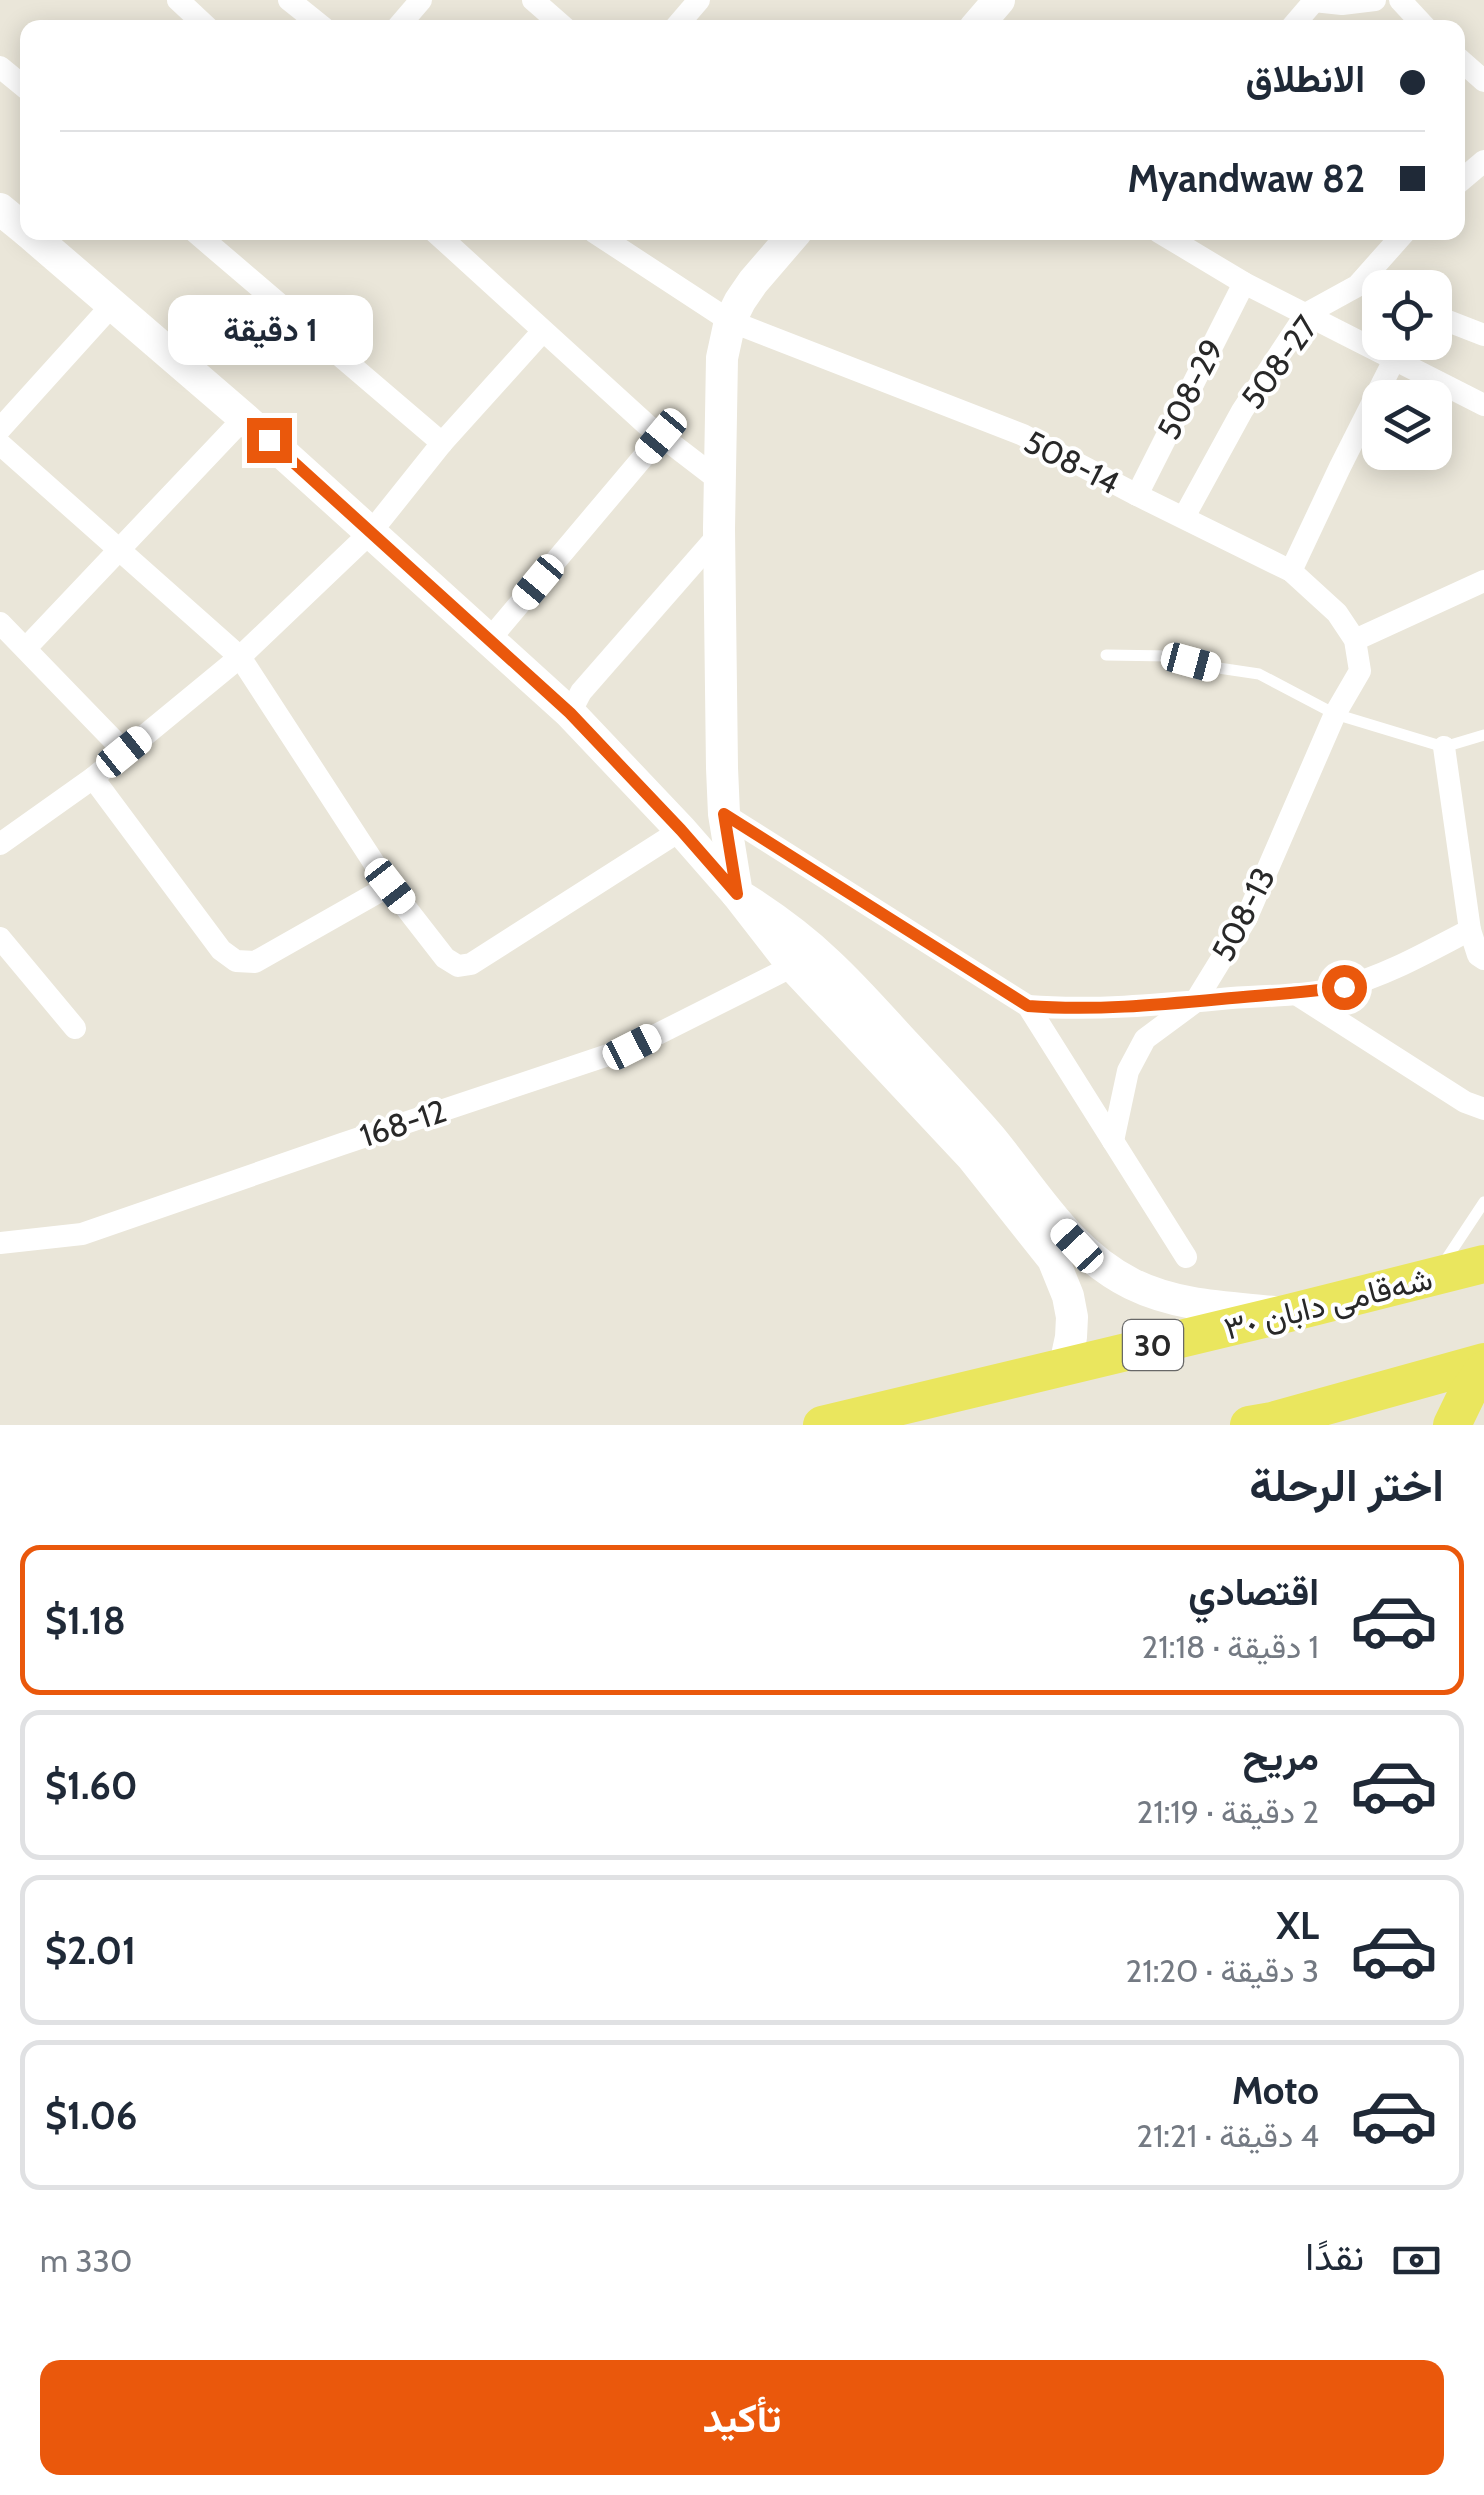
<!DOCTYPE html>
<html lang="ar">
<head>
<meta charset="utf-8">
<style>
  :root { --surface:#fff; --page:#f6f6f7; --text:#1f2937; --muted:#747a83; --line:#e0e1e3; --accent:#ea580c }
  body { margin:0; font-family:Cabin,Vazirmatn,sans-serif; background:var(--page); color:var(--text); direction:rtl; height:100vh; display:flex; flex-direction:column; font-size:38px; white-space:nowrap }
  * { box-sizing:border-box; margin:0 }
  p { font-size:32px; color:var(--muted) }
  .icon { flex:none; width:55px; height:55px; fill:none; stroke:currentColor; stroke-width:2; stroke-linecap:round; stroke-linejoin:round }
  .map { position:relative; height:1425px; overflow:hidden; direction:ltr }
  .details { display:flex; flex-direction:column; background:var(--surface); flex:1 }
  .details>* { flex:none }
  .banner { position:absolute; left:20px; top:20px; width:1445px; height:220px; border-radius:20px; box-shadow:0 5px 25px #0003; direction:rtl; display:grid; align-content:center; height:220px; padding:0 40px; background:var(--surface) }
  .controls { position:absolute; left:1362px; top:270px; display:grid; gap:20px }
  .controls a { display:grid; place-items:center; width:90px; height:90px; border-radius:20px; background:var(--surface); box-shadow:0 5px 25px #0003; font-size:50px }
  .end { position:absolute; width:45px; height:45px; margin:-22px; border:12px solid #ea580c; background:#fff; box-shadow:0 0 0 5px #fff }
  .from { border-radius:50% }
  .bubble { position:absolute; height:70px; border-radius:20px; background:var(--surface); box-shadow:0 5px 25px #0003; font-size:32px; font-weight:700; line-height:70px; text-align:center; direction:rtl }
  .car { position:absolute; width:30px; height:60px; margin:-30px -15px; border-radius:12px; box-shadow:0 0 8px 2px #0007; background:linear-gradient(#fff 24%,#345 0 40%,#fff 0 76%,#345 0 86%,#fff 0) }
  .banner b { display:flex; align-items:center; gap:35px; height:95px; font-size:38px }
  .banner b+b { border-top:2px solid var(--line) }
  .banner i { width:25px; height:25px; background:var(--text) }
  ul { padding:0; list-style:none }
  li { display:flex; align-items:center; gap:30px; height:150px; margin:0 20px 15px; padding:0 20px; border:5px solid var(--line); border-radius:20px }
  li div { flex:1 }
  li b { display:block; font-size:38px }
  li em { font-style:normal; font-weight:700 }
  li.active { border-color:var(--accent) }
  li>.icon { width:90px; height:90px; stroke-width:1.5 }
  h2 { padding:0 40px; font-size:45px; line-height:120px }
  .pay { display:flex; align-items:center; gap:25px; height:110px; padding:0 40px; font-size:38px }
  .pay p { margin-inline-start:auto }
  .button { display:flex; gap:20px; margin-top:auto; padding:20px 40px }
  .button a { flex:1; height:115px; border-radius:20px; background:var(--accent); color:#fff; font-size:40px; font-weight:700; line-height:115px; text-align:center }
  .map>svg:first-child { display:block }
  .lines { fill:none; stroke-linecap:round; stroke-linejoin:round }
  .lane { stroke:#fff; stroke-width:11 }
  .street { stroke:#fff; stroke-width:22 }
  .secondary { stroke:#fff; stroke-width:32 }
  .primary { stroke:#eae65e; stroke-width:38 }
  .route { stroke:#ea580c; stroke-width:12 }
  .labels { text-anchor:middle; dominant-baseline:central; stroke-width:8; stroke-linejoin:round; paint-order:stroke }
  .shield { fill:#fff; stroke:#686868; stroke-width:2.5 }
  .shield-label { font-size:30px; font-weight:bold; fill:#282828 }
  .street-label { font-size:32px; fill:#282828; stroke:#fff }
</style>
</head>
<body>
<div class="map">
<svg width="1484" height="1425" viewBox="0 0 1484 1425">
  <rect width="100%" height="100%" fill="#eae6d9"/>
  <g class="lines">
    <g class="lane">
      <polyline points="1106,655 1170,656 1212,667 1259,674 1335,714 1444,747 1484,735"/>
      <polyline points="1443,1264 1484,1202"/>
    </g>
    <g class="street">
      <polyline points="178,0 208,28"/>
      <polyline points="289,0 324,28"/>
      <polyline points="533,0 565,28"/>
      <polyline points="1400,0 1426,28"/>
      <polyline points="1314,1 1342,4 1375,0"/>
      <polyline points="397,28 421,0"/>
      <polyline points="675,28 699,0"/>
      <polyline points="1291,28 1315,0"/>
      <polyline points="1458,58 1484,81"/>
      <polyline points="0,67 28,90"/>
      <polyline points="1458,183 1484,161"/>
      <polyline points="195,232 442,443"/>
      <polyline points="435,232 647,425 720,481"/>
      <polyline points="594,232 730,321 1023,435 1137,495 1291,571 1337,613 1355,640 1360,671 1335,714 1246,919 1195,1002 1145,1039 1128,1071 1113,1141"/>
      <polyline points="1159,232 1244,283 1484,405"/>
      <polyline points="1435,316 1484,335"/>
      <polyline points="0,429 113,304"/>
      <polyline points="0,444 240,657 389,886 445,958 458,966 471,964 681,830"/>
      <polyline points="1137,495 1244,283"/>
      <polyline points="1184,517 1242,411 1306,314 1357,286 1405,232"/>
      <polyline points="1291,571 1340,467 1394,360"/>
      <polyline points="0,623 125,752"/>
      <polyline points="489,640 661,436"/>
      <polyline points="1355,640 1484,581"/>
      <polyline points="26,648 244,418"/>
      <polyline points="570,713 581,692 713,541 719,530"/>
      <polyline points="1444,747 1470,930 1478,955 1484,959"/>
      <polyline points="93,778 221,950 236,961 255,962 389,886"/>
      <polyline points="724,814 1028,1006 1186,1257"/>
      <polyline points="0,844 93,778 240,657 371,532 442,443 543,331"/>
      <polyline points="0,938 75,1028"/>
      <polyline points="1296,994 1465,1102 1484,1109"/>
      <path d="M1028,1006C1092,1011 1157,1005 1221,999C1261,995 1303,997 1343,987C1388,975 1429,951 1470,930"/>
      <polyline points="0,1243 82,1234 342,1144 632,1047 793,966"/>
    </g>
    <g class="secondary">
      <polyline points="975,28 999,0"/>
      <polyline points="0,209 28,232"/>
      <polyline points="28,232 244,418 570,713 681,830 737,894 793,966 972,1157 1053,1259 1068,1296 1072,1317 1071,1337 1065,1365"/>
      <path d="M796,232L753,282L740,301L730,321L722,358L719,529L722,768L724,814L737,894C769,914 800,936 828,963C856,989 881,1018 907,1046C935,1076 963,1106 990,1137C1034,1190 1068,1252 1132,1284C1177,1306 1225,1307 1274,1312"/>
    </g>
    <g class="primary">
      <polyline points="822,1425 1289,1313 1484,1264"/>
      <polyline points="1249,1425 1272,1421 1484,1362"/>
      <polyline points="1452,1425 1467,1394 1484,1370"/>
    </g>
  </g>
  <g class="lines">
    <path class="route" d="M269,440L570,713L681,830L737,894L724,814L1028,1006C1092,1011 1157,1005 1221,999C1262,995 1302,993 1344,987"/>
  </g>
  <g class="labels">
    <rect class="shield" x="1123" y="1320" width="60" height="50" rx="8"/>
    <g class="shield-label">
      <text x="1153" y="1345">30</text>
    </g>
    <g class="street-label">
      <text transform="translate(1279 362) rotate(-54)">508-27</text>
      <text transform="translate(1190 389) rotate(-63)">508-29</text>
      <text transform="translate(1072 462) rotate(27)">508-14</text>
      <text transform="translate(1243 914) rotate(-63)">508-13</text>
      <text transform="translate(403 1123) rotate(-18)">168-12</text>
      <text transform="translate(1328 1303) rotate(-14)">شەقامی دابان ٣٠</text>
    </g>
  </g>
</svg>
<div class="controls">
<a><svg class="icon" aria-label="locate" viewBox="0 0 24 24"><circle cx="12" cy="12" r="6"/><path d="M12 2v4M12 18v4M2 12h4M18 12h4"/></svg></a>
<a><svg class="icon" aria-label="layers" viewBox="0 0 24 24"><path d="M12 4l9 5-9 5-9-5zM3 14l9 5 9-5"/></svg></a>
</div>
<i class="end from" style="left:1344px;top:987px"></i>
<i class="end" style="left:269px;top:440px"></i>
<div class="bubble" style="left:168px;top:295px;width:205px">1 دقيقة</div>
<i class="car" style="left:661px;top:436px;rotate:220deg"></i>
<i class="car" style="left:538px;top:582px;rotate:220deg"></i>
<i class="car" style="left:1191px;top:662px;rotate:105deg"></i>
<i class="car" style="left:124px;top:752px;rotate:51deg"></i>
<i class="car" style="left:390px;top:886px;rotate:142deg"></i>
<i class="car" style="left:632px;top:1047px;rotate:63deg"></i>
<i class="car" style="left:1077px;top:1246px;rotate:317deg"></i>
<div class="banner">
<b><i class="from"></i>الانطلاق</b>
<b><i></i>82 Myandwaw</b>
</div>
</div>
<section class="details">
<h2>اختر الرحلة</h2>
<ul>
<li class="active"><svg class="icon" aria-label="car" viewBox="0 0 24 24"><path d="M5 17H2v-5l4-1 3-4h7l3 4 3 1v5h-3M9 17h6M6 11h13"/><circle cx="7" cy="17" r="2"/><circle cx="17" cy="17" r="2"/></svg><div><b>اقتصادي</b><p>1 دقيقة · 21:18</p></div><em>$1.18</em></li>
<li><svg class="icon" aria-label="car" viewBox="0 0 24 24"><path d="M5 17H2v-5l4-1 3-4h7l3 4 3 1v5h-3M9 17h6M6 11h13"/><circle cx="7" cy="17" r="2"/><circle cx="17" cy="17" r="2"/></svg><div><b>مريح</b><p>2 دقيقة · 21:19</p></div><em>$1.60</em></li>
<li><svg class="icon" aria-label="car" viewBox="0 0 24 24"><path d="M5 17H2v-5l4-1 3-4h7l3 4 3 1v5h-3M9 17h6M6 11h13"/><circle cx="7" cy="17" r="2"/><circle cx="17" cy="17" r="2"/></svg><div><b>XL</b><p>3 دقيقة · 21:20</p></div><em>$2.01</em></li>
<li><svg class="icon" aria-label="car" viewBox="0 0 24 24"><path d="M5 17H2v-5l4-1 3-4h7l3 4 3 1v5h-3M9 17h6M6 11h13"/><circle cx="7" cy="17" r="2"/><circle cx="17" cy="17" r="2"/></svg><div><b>Moto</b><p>4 دقيقة · 21:21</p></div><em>$1.06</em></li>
</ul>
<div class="pay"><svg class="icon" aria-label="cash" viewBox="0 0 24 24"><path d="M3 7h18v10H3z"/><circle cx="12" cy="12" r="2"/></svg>نقدًا<p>330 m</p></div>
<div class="button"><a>تأكيد</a></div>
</section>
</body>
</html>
